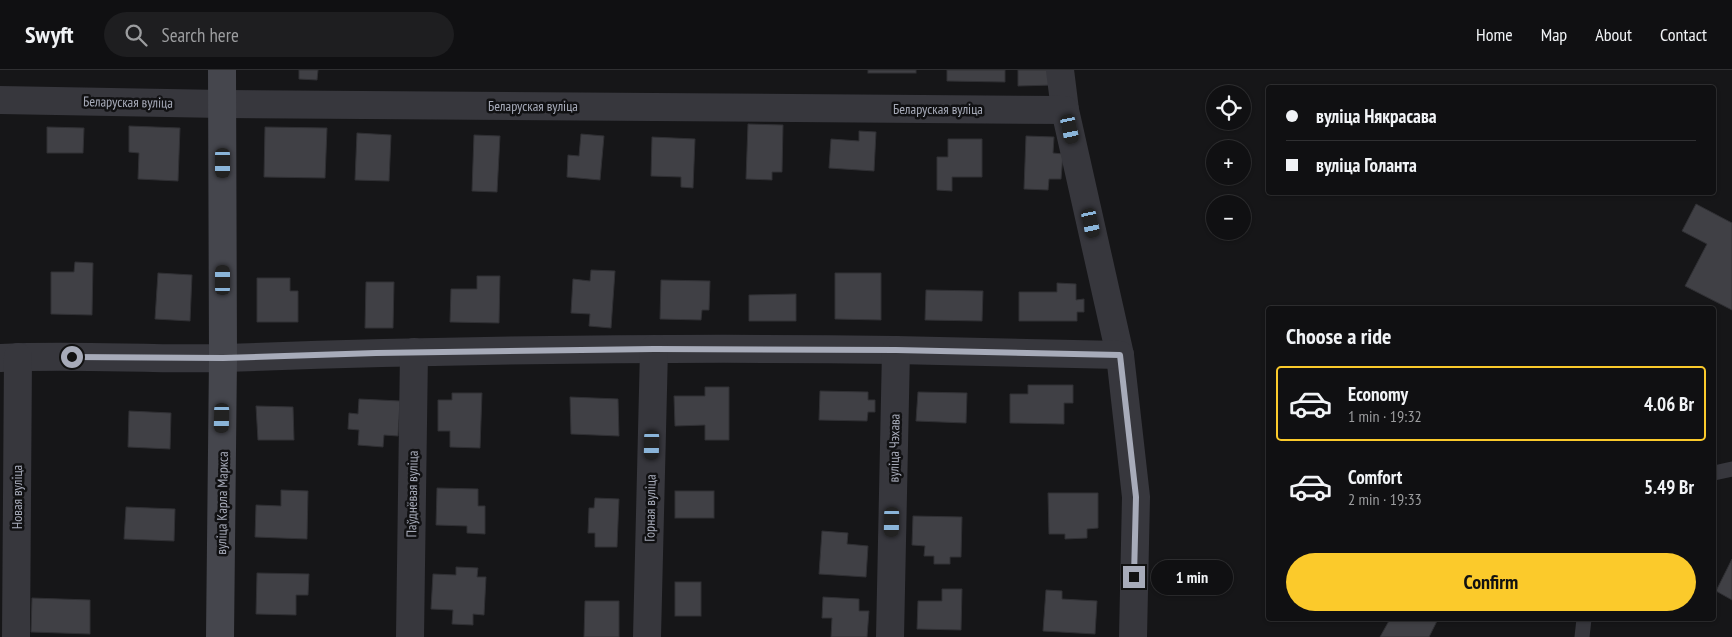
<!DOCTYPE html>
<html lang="en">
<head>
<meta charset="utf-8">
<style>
  :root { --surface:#101012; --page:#1e1e20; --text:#f1f3f6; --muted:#9c9d9f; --line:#303032; --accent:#fbca2b }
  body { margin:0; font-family:"PT Sans Narrow",sans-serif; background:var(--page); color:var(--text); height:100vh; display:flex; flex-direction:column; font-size:19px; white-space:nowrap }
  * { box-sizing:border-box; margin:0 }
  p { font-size:16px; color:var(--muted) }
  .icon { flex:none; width:28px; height:28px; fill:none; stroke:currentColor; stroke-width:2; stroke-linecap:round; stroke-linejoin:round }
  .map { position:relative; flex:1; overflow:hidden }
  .drawer { position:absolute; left:1266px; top:236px; width:450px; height:315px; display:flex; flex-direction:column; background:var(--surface); border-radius:5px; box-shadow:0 1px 4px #0004,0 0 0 1px var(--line) }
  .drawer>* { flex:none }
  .hud { position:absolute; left:1266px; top:15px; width:450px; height:110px; border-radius:5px; box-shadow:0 1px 4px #0004,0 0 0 1px var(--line); display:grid; align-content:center; height:110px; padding:0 20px; background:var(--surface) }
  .controls { position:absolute; left:1206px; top:15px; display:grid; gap:10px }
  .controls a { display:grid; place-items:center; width:45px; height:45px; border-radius:50%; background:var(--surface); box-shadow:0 1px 4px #0004,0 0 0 1px var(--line); font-size:25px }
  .end { position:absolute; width:22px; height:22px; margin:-11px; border:6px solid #a7abb9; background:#111; box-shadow:0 0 0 2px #111 }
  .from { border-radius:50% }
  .bubble { position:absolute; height:35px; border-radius:18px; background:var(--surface); box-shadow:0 1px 4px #0004,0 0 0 1px var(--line); font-size:16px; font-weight:700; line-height:35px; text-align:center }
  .car { position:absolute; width:15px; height:30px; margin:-15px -8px; border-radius:6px; box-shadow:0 0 4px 1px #0007; background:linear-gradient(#222 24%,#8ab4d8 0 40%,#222 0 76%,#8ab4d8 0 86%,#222 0) }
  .hud b { display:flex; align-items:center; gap:18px; height:48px; font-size:19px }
  .hud b+b { border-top:1px solid var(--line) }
  .hud i { width:12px; height:12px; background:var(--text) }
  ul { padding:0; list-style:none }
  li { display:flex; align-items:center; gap:15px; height:75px; margin:0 10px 8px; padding:0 10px; border:2px solid transparent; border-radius:5px }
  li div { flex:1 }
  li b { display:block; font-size:19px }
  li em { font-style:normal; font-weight:700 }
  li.selected { border-color:var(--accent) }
  li>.icon { width:45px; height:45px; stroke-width:1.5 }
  h2 { padding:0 20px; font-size:22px; line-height:60px }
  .primary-button { display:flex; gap:10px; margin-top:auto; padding:10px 20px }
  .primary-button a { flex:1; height:58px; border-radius:30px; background:var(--accent); color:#111; font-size:20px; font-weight:700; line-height:58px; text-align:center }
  header { display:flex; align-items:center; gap:30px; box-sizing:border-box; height:70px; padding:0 25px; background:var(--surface); border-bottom:1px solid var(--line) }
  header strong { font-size:24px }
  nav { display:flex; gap:28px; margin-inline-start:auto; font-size:18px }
  .search { width:350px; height:45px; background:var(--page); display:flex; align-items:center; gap:12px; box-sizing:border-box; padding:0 18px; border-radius:28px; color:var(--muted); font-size:19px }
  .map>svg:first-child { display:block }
  .building { fill:#404045; stroke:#303034 }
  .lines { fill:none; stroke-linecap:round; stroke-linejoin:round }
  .lane { stroke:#37373d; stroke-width:15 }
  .street { stroke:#37373d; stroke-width:28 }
  .secondary { stroke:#45464d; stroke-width:28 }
  .route { stroke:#a7abb9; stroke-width:6 }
  .labels { text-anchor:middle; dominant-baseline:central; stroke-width:5; stroke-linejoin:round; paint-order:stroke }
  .street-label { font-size:14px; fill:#a7abb9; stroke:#111113 }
</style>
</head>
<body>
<header>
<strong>Swyft</strong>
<div class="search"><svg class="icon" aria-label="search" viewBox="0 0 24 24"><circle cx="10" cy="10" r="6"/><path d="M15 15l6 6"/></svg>Search here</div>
<nav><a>Home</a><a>Map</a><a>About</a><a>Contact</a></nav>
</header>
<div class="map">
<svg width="1732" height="567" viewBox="0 0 1732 567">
  <rect width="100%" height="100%" fill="#161618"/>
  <g class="building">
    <polygon points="299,0 318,0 317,10 299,9"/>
    <rect x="868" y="0" width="48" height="3"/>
    <polygon points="947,0 1005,0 1005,12 947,11"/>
    <polygon points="1018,0 1054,0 1054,15 1018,16"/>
    <polygon points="748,54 783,55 782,102 772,102 772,110 746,109"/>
    <polygon points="129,56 180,58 178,111 138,109 139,83 129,82"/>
    <polygon points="47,57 84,58 83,83 47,83"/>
    <polygon points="265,57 327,58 325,108 264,107"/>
    <polygon points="859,61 876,62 874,101 829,98 831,69 859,71"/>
    <polygon points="357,63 391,65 389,111 355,110"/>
    <polygon points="581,64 604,66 600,110 567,107 568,85 579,86"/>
    <polygon points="474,65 500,66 497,122 472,121"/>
    <polygon points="1026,66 1054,67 1053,83 1063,84 1061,109 1049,109 1048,120 1024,119"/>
    <polygon points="652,67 695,69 693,118 681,117 681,107 651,106"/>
    <polygon points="948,69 982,69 982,107 952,107 952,121 937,120 937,87 948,87"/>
    <polygon points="1696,134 1732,153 1732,240 1685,216 1707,174 1682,161"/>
    <polygon points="75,192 93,193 92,245 51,244 51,202 74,202"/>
    <polygon points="591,200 615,201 611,258 589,256 590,244 571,243 573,209 590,211"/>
    <polygon points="158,203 192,205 190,251 155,249"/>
    <polygon points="835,203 881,203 881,250 835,249"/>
    <polygon points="477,206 500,206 499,253 450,252 451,219 477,219"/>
    <polygon points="257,208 290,208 290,221 298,221 298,252 257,252"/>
    <polygon points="661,210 710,211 709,240 702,240 701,250 660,249"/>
    <polygon points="366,212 394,212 393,258 365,258"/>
    <polygon points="1057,213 1076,214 1076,230 1084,229 1084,242 1077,242 1077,251 1019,251 1019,222 1057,222"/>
    <polygon points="926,220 983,221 982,251 925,250"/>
    <polygon points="796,224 796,251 749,251 749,225"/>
    <polygon points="1028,315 1073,315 1073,333 1064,333 1064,354 1010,353 1010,324 1028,324"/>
    <polygon points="705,317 729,317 729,370 705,370 705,355 675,356 674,326 705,326"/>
    <polygon points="820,321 868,322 868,330 875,330 875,342 868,342 867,351 819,350"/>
    <polygon points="918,322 967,323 966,353 916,351"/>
    <polygon points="452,323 482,323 480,378 450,377 450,361 438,361 438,330 452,330"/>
    <polygon points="570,327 618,329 619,366 571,364"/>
    <polygon points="359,329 400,331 398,366 384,365 383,377 358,375 359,360 348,359 349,343 358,344"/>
    <polygon points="256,336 293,337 294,370 258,370"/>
    <polygon points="129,341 171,343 170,379 128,377"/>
    <polygon points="437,418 478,419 478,436 485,436 485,464 467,463 467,456 436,455"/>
    <polygon points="281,420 308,421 307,469 255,467 256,435 281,436"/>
    <rect x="675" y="421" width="39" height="27"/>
    <polygon points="1048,423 1098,423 1098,458 1087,459 1087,468 1065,469 1065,464 1049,464"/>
    <polygon points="595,428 619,429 617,477 595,477 595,463 588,463 589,438 594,438"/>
    <polygon points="126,437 175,439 174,471 124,469"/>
    <polygon points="913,446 962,447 961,487 950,487 950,494 934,494 934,486 924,486 925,476 912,475"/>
    <polygon points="822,461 848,463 847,474 868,476 866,507 819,504"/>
    <polygon points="1732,489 1732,530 1716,521"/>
    <polygon points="456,497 478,498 477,507 486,507 484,545 473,544 473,555 452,554 453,540 431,539 433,504 456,505"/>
    <polygon points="257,503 309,504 308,525 296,525 296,545 256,544"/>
    <rect x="675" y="512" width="26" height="34"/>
    <polygon points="942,519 962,519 961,560 917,559 918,531 942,531"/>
    <polygon points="1046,520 1062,521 1062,529 1097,531 1095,564 1043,561"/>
    <polygon points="823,527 859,529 859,541 869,541 867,567 831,567 832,548 822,548"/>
    <polygon points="32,528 90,530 90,564 31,562"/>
    <polygon points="585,531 619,531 619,567 584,567"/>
    <polygon points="1390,549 1438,549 1429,567 1380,567"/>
  </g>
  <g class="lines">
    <g class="lane">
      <polyline points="1714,403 1732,399"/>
      <polyline points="1582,567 1584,549"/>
    </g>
    <g class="street">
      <polyline points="1060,0 1065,40 1120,285 1136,427 1133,567"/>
      <polyline points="0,30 223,34 1065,40"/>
      <path d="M0,288C75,284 150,290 225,288C448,280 672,277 895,280C970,281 1045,283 1120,285"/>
      <polyline points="16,567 18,287"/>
      <polyline points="410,567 414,282"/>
      <polyline points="647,567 654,279"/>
      <polyline points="890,567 896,280"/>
    </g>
    <polyline class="secondary" points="220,567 223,288 222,0"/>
  </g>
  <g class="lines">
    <polyline class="route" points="72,287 223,288 376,283 654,279 896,280 1120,285 1136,427 1134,507"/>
  </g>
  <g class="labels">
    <g class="street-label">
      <text transform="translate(128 32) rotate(1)">Беларуская вуліца</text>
      <text x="533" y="36">Беларуская вуліца</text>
      <text x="938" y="39">Беларуская вуліца</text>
      <text transform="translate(894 378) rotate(-89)">вуліца Чэхава</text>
      <text transform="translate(412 424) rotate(-89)">Паўднёвая вуліца</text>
      <text transform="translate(17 427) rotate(-90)">Новая вуліца</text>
      <text transform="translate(222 433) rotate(-89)">вуліца Карла Маркса</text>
      <text transform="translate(650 438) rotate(-89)">Горная вуліца</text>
    </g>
  </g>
</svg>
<div class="controls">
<a><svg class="icon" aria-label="locate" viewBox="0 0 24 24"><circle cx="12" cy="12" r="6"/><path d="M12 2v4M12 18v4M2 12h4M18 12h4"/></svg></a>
<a>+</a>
<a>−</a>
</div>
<i class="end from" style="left:72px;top:287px"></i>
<i class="end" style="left:1134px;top:507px"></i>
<div class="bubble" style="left:1151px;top:490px;width:82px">1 min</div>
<i class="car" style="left:1070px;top:59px;rotate:168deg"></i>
<i class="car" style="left:223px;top:93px;rotate:180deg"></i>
<i class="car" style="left:1091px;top:153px;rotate:168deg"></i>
<i class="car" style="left:223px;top:210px;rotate:0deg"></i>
<i class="car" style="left:222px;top:348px;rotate:181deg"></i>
<i class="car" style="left:652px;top:375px;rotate:181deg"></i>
<i class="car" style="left:892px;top:452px;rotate:181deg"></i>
<div class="hud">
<b><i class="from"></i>вуліца Някрасава</b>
<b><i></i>вуліца Голанта</b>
</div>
<section class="drawer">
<h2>Choose a ride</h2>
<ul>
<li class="selected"><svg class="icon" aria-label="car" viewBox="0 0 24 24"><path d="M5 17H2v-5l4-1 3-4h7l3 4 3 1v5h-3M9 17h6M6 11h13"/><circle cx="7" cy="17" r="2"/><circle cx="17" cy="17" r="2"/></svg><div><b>Economy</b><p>1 min · 19:32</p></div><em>4.06 Br</em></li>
<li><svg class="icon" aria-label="car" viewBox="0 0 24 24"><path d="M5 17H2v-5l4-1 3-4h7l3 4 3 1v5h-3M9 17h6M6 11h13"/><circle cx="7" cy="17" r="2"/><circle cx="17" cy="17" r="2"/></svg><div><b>Comfort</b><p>2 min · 19:33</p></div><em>5.49 Br</em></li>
</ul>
<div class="primary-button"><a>Confirm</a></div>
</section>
</div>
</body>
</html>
